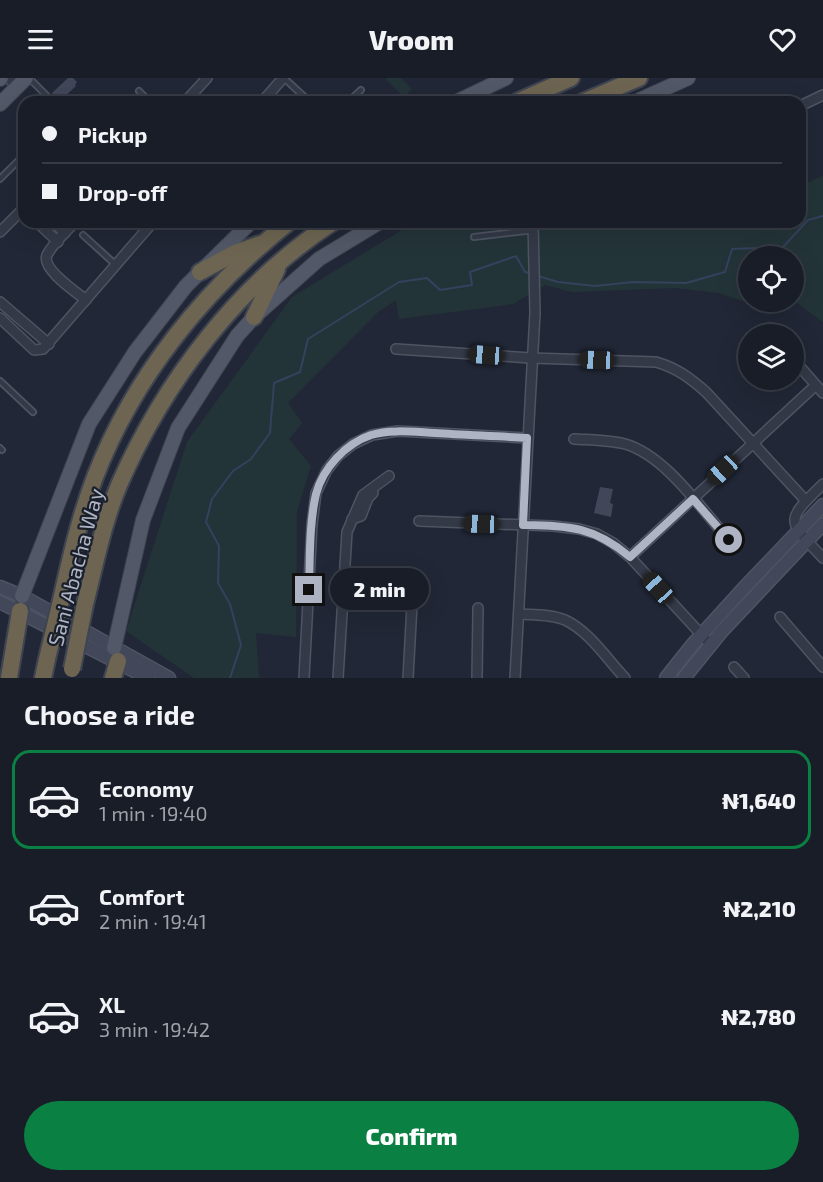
<!DOCTYPE html>
<html lang="en">
<head>
<meta charset="utf-8">
<style>
  :root { --surface:#191d28; --page:#262a34; --text:#f1f3f6; --muted:#9fa2a8; --line:#373b45; --accent:#0b8043 }
  body { margin:0; font-family:"Exo 2",sans-serif; background:var(--page); color:var(--text); height:100vh; display:flex; flex-direction:column; font-size:22px; white-space:nowrap }
  * { box-sizing:border-box; margin:0 }
  p { font-size:20px; color:var(--muted) }
  .icon { flex:none; width:33px; height:33px; fill:none; stroke:currentColor; stroke-width:2; stroke-linecap:round; stroke-linejoin:round }
  .map { position:relative; height:600px; overflow:hidden }
  .details { display:flex; flex-direction:column; background:var(--surface); flex:1 }
  .details>* { flex:none }
  .guide { position:absolute; left:18px; top:18px; width:788px; height:132px; border-radius:18px; box-shadow:0 6px 24px #0002,0 0 0 2px var(--line); display:grid; align-content:center; height:132px; padding:0 24px; background:var(--surface) }
  .tools { position:absolute; left:738px; top:168px; display:grid; gap:12px }
  .tools a { display:grid; place-items:center; width:66px; height:66px; border-radius:50%; background:var(--surface); box-shadow:0 6px 24px #0002,0 0 0 2px var(--line); font-size:30px }
  .end { position:absolute; width:27px; height:27px; margin:-14px; border:8px solid #aeb4c4; background:#111; box-shadow:0 0 0 3px #111 }
  .from { border-radius:50% }
  .bubble { position:absolute; height:42px; border-radius:21px; background:var(--surface); box-shadow:0 6px 24px #0002,0 0 0 2px var(--line); font-size:20px; font-weight:800; line-height:42px; text-align:center }
  .car { position:absolute; width:18px; height:36px; margin:-18px -9px; border-radius:8px; box-shadow:0 0 4px 2px #0007; background:linear-gradient(#222 24%,#8ab4d8 0 40%,#222 0 76%,#8ab4d8 0 86%,#222 0) }
  .guide b { display:flex; align-items:center; gap:21px; height:57px; font-size:22px }
  .guide b+b { border-top:2px solid var(--line) }
  .guide i { width:15px; height:15px; background:var(--text) }
  ul { padding:0; list-style:none }
  li { display:flex; align-items:center; gap:18px; height:99px; margin:0 12px 9px; padding:0 12px; border:3px solid transparent; border-radius:18px }
  li div { flex:1 }
  li b { display:block; font-size:22px }
  li em { font-style:normal; font-weight:800 }
  li.current { border-color:var(--accent) }
  li>.icon { width:54px; height:54px; stroke-width:1.5 }
  h2 { padding:0 24px; font-size:27px; line-height:72px }
  .cta { display:flex; gap:12px; margin-top:auto; padding:12px 24px }
  .cta a { flex:1; height:69px; border-radius:36px; background:var(--accent); color:#fff; font-size:24px; font-weight:800; line-height:69px; text-align:center }
  header { display:flex; justify-content:space-between; align-items:center; height:78px; padding:0 24px; background:var(--surface); font-size:27px; font-weight:800 }
  .map>svg:first-child { display:block }
  .green { fill:#233438 }
  .lines { fill:none; stroke-linecap:round; stroke-linejoin:round }
  .stream { stroke:#35415d; stroke-width:2 }
  .building { fill:#3f4759 }
  .lane-casing { stroke:#4e5462; stroke-width:8 }
  .street-casing { stroke:#4e5462; stroke-width:12 }
  .secondary-casing { stroke:#4e5462; stroke-width:15 }
  .primary-casing { stroke:#3d4350; stroke-width:16 }
  .highway-casing { stroke:#3e4451; stroke-width:20 }
  .lane { stroke:#343947; stroke-width:4.5 }
  .street { stroke:#343947; stroke-width:9 }
  .secondary { stroke:#42485a; stroke-width:12 }
  .primary { stroke:#525867; stroke-width:14 }
  .highway { stroke:#6d6551; stroke-width:16 }
  .highway-bridge-casing { stroke:#3e4451; stroke-width:20; stroke-linecap:butt }
  .highway-bridge { stroke:#6d6551; stroke-width:16 }
  .route { stroke:#aeb4c4; stroke-width:8 }
  .labels { text-anchor:middle; dominant-baseline:central; stroke-width:4.5; stroke-linejoin:round; paint-order:stroke }
  .street-label { font-size:21px; fill:#aeb4c4; stroke:#191f2b }
</style>
</head>
<body>
<header><svg class="icon" aria-label="menu" viewBox="0 0 24 24"><path d="M4 6h16M4 12h16M4 18h16"/></svg>Vroom<svg class="icon" aria-label="heart" viewBox="0 0 24 24"><path d="M12 20l-8-8c-3-5 5-10 8-4 3-6 11-1 8 4z"/></svg></header>
<div class="map">
<svg width="823" height="600" viewBox="0 0 823 600">
  <rect width="100%" height="100%" fill="#212736"/>
  <g class="green">
    <polygon points="388,0 401,0 412,11 404,19 386,1"/>
    <polygon points="823,98 823,244 794,223 794,178 748,178 748,224 793,224 775,234 719,215 676,210 572,214 545,207 513,226 399,241 396,222 378,234 288,325 302,345 289,361 311,388 297,433 296,559 256,555 259,600 194,600 126,553 187,364 292,219 415,144 800,144 800,108"/>
  </g>
  <g class="lines">
    <g class="stream">
      <polyline points="538,198 558,204 595,208 633,204 686,205 725,194 732,171 783,169 808,142 823,138"/>
      <polyline points="230,600 241,567 230,526 218,505 219,468 206,444 212,421 233,393 251,381 270,355 274,305 300,294 308,261 399,204 427,200 440,212 472,207 470,194 516,178 525,194 532,196"/>
    </g>
  </g>
  <g class="building">
    <polygon points="68,0 73,0 77,4 75,7 76,8 60,23 52,15"/>
    <polygon points="600,409 613,411 610,425 613,426 611,439 594,435"/>
  </g>
  <g class="lines">
    <defs>
      <g id="lane">
        <polyline points="29,0 53,24"/>
        <polyline points="284,0 310,24"/>
        <polyline points="139,13 150,24"/>
        <polyline points="348,24 361,12"/>
        <polyline points="0,101 24,77"/>
        <polyline points="83,157 116,187"/>
        <polyline points="474,159 534,152"/>
        <polyline points="0,303 33,334"/>
        <polyline points="0,370 2,372"/>
      </g>
      <g id="street">
        <polyline points="8,0 17,8"/>
        <polyline points="185,24 207,0"/>
        <polyline points="262,24 283,0"/>
        <polyline points="800,28 823,17"/>
        <polyline points="37,144 58,164"/>
        <polyline points="53,144 65,155"/>
        <path d="M75,144C66,154 53,165 47,177C41,191 76,214 86,222"/>
        <polyline points="0,154 24,130"/>
        <polyline points="0,224 49,266"/>
        <polyline points="0,240 34,272 43,271 153,144"/>
        <polyline points="768,253 771,256"/>
        <path d="M396,271L531,280L656,284C677,290 690,300 706,314L806,423"/>
        <polyline points="794,282 823,315"/>
        <path d="M574,361C590,362 609,362 625,366C665,377 701,431 729,462"/>
        <path d="M823,406C784,444 787,442 823,480"/>
        <polyline points="352,441 361,438 368,420 373,415"/>
        <polyline points="419,443 553,448 579,451 597,456 613,465 630,479 710,566"/>
        <polyline points="630,479 816,307"/>
        <path d="M519,536C533,537 551,536 565,542C589,553 607,581 625,600"/>
        <polyline points="780,539 823,589"/>
        <polyline points="734,589 744,600"/>
        <polyline points="304,600 312,446 316,415 327,392 338,378 353,366 372,357 398,353 527,360"/>
        <polyline points="338,600 347,454 363,417 389,398"/>
        <polyline points="408,600 413,509"/>
        <polyline points="477,600 478,530"/>
        <polyline points="515,600 535,235 533,144"/>
      </g>
      <g id="secondary">
        <polyline points="0,509 22,518 169,600"/>
        <polyline points="0,524 148,600"/>
        <polyline points="666,600 693,566 742,512 823,427"/>
        <polyline points="684,600 722,553 823,446"/>
      </g>
      <g id="primary">
        <polyline points="0,1 1,0"/>
        <polyline points="456,24 506,0"/>
        <polyline points="635,24 688,0"/>
        <polyline points="0,26 26,0"/>
        <polyline points="22,518 89,346 135,274 186,208 251,144"/>
        <polyline points="114,570 143,442 178,350 237,258 254,239 319,181 380,144"/>
      </g>
      <g id="highway">
        <polyline points="517,24 571,0"/>
        <polyline points="583,24 639,0"/>
        <polyline points="200,194 235,175 260,166"/>
        <polyline points="254,239 277,191"/>
        <path d="M62,518C71,478 80,438 95,399C134,298 204,212 289,144"/>
        <path d="M85,526C95,487 103,445 119,407C164,304 238,206 333,144"/>
        <polyline points="9,600 20,533"/>
        <polyline points="43,600 47,581"/>
        <polyline points="113,600 118,583"/>
      </g>
    </defs>
    <use href="#lane" class="lane-casing"/>
    <use href="#street" class="street-casing"/>
    <use href="#secondary" class="secondary-casing"/>
    <use href="#primary" class="primary-casing"/>
    <use href="#highway" class="highway-casing"/>
    <use href="#lane" class="lane"/>
    <use href="#street" class="street"/>
    <use href="#secondary" class="secondary"/>
    <use href="#primary" class="primary"/>
    <use href="#highway" class="highway"/>
    <defs>
      <g id="highway-bridge">
        <polyline points="47,581 62,518"/>
        <polyline points="72,591 85,526"/>
      </g>
    </defs>
    <use href="#highway-bridge" class="highway-bridge-casing"/>
    <use href="#highway-bridge" class="highway-bridge"/>
  </g>
  <g class="lines">
    <path class="route" d="M309,512C310,481 309,446 316,416C323,390 345,366 371,357C391,351 414,354 435,355C465,357 496,358 527,360L523,447C569,448 593,448 630,479L693,421L729,462"/>
  </g>
  <g class="labels">
    <g class="street-label">
      <text transform="translate(75 489) rotate(-75)">Sani Abacha Way</text>
    </g>
  </g>
</svg>
<div class="tools">
<a><svg class="icon" aria-label="locate" viewBox="0 0 24 24"><circle cx="12" cy="12" r="6"/><path d="M12 2v4M12 18v4M2 12h4M18 12h4"/></svg></a>
<a><svg class="icon" aria-label="layers" viewBox="0 0 24 24"><path d="M12 4l9 5-9 5-9-5zM3 14l9 5 9-5"/></svg></a>
</div>
<i class="end from" style="left:729px;top:462px"></i>
<i class="end" style="left:309px;top:512px"></i>
<div class="bubble" style="left:330px;top:490px;width:99px">2 min</div>
<i class="car" style="left:486px;top:277px;rotate:274deg"></i>
<i class="car" style="left:597px;top:282px;rotate:272deg"></i>
<i class="car" style="left:723px;top:392px;rotate:227deg"></i>
<i class="car" style="left:481px;top:446px;rotate:272deg"></i>
<i class="car" style="left:658px;top:510px;rotate:318deg"></i>
<div class="guide">
<b><i class="from"></i>Pickup</b>
<b><i></i>Drop-off</b>
</div>
</div>
<section class="details">
<h2>Choose a ride</h2>
<ul>
<li class="current"><svg class="icon" aria-label="car" viewBox="0 0 24 24"><path d="M5 17H2v-5l4-1 3-4h7l3 4 3 1v5h-3M9 17h6M6 11h13"/><circle cx="7" cy="17" r="2"/><circle cx="17" cy="17" r="2"/></svg><div><b>Economy</b><p>1 min · 19:40</p></div><em>₦1,640</em></li>
<li><svg class="icon" aria-label="car" viewBox="0 0 24 24"><path d="M5 17H2v-5l4-1 3-4h7l3 4 3 1v5h-3M9 17h6M6 11h13"/><circle cx="7" cy="17" r="2"/><circle cx="17" cy="17" r="2"/></svg><div><b>Comfort</b><p>2 min · 19:41</p></div><em>₦2,210</em></li>
<li><svg class="icon" aria-label="car" viewBox="0 0 24 24"><path d="M5 17H2v-5l4-1 3-4h7l3 4 3 1v5h-3M9 17h6M6 11h13"/><circle cx="7" cy="17" r="2"/><circle cx="17" cy="17" r="2"/></svg><div><b>XL</b><p>3 min · 19:42</p></div><em>₦2,780</em></li>
</ul>
<div class="cta"><a>Confirm</a></div>
</section>
</body>
</html>
